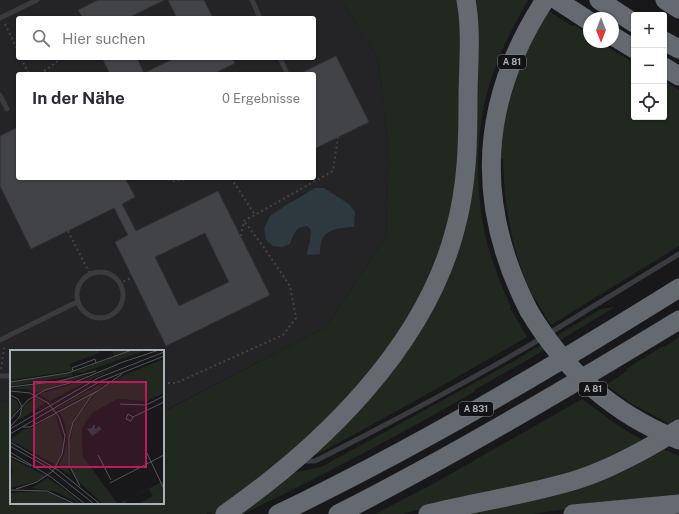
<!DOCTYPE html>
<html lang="de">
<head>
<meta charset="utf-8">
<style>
  :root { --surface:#fff; --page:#f2f2f3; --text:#2b2b33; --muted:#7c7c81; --line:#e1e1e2 }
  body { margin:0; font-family:"Public Sans",sans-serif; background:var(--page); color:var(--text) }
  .controls { position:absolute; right:12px; top:12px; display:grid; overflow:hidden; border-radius:4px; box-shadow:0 1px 3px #0004 }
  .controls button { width:36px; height:36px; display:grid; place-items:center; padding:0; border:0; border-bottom:1px solid var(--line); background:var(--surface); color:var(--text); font:20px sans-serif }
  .compass { position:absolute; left:583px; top:12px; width:36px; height:36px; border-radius:50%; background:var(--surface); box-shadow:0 1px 3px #0004; rotate:180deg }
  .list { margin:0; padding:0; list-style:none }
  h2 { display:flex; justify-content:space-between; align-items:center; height:52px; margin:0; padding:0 16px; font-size:17px }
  h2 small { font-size:13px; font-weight:400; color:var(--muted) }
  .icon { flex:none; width:22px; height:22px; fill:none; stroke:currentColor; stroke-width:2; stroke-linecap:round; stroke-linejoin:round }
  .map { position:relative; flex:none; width:679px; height:514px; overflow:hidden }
  .search { position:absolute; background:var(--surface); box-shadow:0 1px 3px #0004; left:16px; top:16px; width:300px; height:44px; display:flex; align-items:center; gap:10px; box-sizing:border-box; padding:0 14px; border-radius:4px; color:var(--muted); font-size:15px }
  .panel { position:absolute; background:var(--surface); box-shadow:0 1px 3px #0004; left:16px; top:72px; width:300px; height:108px; border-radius:4px }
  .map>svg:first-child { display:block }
  .built { fill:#242427; fill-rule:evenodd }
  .green { fill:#202820 }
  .water { fill:#2d393f }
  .building { fill:#424347; stroke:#323236; fill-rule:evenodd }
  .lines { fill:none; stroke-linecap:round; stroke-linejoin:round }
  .path { stroke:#3f4246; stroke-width:2; stroke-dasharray:2 3; stroke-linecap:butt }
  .service { stroke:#393b3f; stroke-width:5 }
  .motorway { stroke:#656970; stroke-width:19 }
  .motorway-bridge { stroke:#656970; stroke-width:19 }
  .labels { text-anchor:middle; stroke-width:3; stroke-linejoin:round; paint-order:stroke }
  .shield { fill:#131315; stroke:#7d8288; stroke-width:1 }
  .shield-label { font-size:9px; font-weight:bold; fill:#aab1ba }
  .inset-road { fill:none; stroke:#52555a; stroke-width:1 }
  .view { fill:#c2185b; fill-opacity:0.15; stroke:#c2185b; stroke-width:2 }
  .inset-edge { fill:none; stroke:#aab1ba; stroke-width:2 }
</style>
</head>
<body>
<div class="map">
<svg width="679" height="514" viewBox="0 0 679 514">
  <rect width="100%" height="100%" fill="#18181a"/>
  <path class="built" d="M0,0H341L378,58L389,150L386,237L326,327L166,410H163V351H11V402L0,401ZM18,18H314V58H18ZM18,74H314V178H18ZM324,188L349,204L354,227L333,229L326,233L320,244V254L308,242L311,237V229L307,226H300L295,231L264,228L270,216L286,205L302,195Z"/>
  <path class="green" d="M341,0H458L461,15L459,176L441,256L401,335L329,419L217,514H212L210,512L206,514H0V401L11,402V503H163V410H167L326,327L386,237L389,150L378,58Z
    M473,0H528C515,23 503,46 494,71C473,127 473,202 492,259C497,276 504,291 511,307L510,308L527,337C458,377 389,416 318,454L312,455L453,256Z
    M547,10L572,26L574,25L589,35V42H599L634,63V117H664V81L679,90V246L551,325L534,297H533C512,253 504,207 503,159H499L500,137L515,72Z
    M615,307L524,362L474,390V392C398,436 321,476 243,514H236L287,474L321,467L516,360L601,309Z
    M679,337V421L670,424L634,405L606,385L627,371L626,369L663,346L664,347Z
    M582,399L620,427L646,442L577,472L418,511L417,510L403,514H375L431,485Z
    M663,449L679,456V496L601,504L531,514H462Z"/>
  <path class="water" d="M315,188H324L349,204L355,212L354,227C333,229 320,229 320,254L307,255C308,246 311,238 311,230L307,226C295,227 294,234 290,244L282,247L273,246L266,240L264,228L270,216L286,205Z"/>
  <path class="building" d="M98,0H164L128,18H83L78,10Z
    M168,0H204L213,18H177Z
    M336,56L369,122L314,149V74H299Z
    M102,58H137L144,73L175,58H232L235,63L213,74H110Z
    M18,127V178H125L135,197L122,204L136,231L218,191L270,295L166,346L115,242L128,235L114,208L31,249L0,186V136ZM205,233L229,282L179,306L155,257Z"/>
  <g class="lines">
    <path class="path" d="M5,24L18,51
      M21,58L29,74
      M40,74L62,58
      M163,178L173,181L200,178
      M231,178L255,215
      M68,231L90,274
      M241,236L244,221L333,171L338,137
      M119,284L132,277
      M1,369L4,348
      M163,383H176L283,335L296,318L290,286L265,249L244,221"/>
    <path class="service" d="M252,0L260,18
      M0,18L37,0
      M280,58L286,71
      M0,95L7,109
      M77 295a23 23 0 1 1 46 0a23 23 0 1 1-46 0Z
      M548,334L679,254
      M0,340L77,302
      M0,376H11
      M301,461H315C392,422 467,382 542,338"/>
    <path class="motorway" d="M557,0L589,21
      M599,0L634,23
      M665,0L679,9
      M613,36L634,49
      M664,41L679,49
      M664,67L679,76
      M529,311C474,204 479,101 545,0
      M225,514C322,446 424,348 455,230C467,187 468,144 468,100C468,67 472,32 466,0
      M278,514C416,448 549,369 679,288
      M338,514C454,455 567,388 679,320
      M428,514C478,501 529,495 579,479C615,467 647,449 679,429
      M573,514L679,504"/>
    <path class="motorway-bridge" d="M529,311C564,370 615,415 679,440"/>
  </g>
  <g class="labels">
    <g class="shield">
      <rect x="498" y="55" width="28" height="14" rx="3"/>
      <rect x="579" y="382" width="28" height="14" rx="3"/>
      <rect x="459" y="402" width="34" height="14" rx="3"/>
    </g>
    <g class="shield-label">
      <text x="512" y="65">A 81</text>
      <text x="593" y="392">A 81</text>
      <text x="476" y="412">A 831</text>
    </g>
  </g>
  <g transform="translate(10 350)">
    <rect width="154" height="154" fill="#18181a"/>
    <path d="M0,0H88L89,3L60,14L62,23L104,7L102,0H137L74,22L62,23L63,26L0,36V32L61,23L60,21L0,30ZM154,9V43L137,51L108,49L82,63L72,78V92L73,107L108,154L154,131V154H128L143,146L139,138L115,150L117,154H93L67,130L60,119V92L64,71L87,42L112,26ZM113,13L40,51L29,44L72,31ZM79,25L26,43L17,39H0ZM97,31L88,39L34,66L66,47ZM84,42L64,68L57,93L58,116L61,126L48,117L54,105L57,90L55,74L49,61ZM0,47L7,51L10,57L0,69ZM25,47L36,53L9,70L14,56ZM45,63L53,90L52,101L46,115L0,90L13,80L22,78ZM0,108L30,123L35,126L28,131L0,138L3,119ZM38,128L59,143L71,154L44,141L22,138ZM29,141L41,143L62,154H0V143Z" fill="#202820"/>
    <path d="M83,75H85V79L89,76L92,79L82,86L77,79L82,78Z" fill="#2d393f"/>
    <path class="inset-road" d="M63,21L62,18L85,9L86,13M0,32L58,23L122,0M0,37L50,31L86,21M0,41L20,43L38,53L49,67L55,86L52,104L43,121L27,132L6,139M0,45L8,49L12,57L10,66L0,77M110,54L136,55L154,46M123,67L118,64L116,69L121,71L123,67L154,52M0,70L18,50L35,40L70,30L113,12L149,0M13,77H20L87,41M0,79L88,28L154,2M0,84L89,32L154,6M0,92L48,120L90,154M0,96L39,118L84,154M135,99L154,139M0,102L41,127L75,154M88,105L101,130M0,106L21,116M0,112V126M100,133L154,105M70,136L59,115V88L63,72L82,45L112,24M0,140L37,141L65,154"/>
    <path class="view" d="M24,32H136V117H24Z"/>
    <rect width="154" height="154" class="inset-edge"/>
  </g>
</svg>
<div class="controls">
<button>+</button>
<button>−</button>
<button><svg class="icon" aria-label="locate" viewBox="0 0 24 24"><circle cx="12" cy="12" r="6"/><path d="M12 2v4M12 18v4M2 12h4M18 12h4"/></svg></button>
</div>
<svg class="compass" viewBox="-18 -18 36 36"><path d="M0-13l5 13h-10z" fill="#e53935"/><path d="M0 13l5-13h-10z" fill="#7c7c81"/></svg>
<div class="search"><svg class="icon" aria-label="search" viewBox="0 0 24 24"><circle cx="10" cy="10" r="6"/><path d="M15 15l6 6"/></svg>Hier suchen</div>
<section class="panel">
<h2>In der Nähe<small>0 Ergebnisse</small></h2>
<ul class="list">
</ul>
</section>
</div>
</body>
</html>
